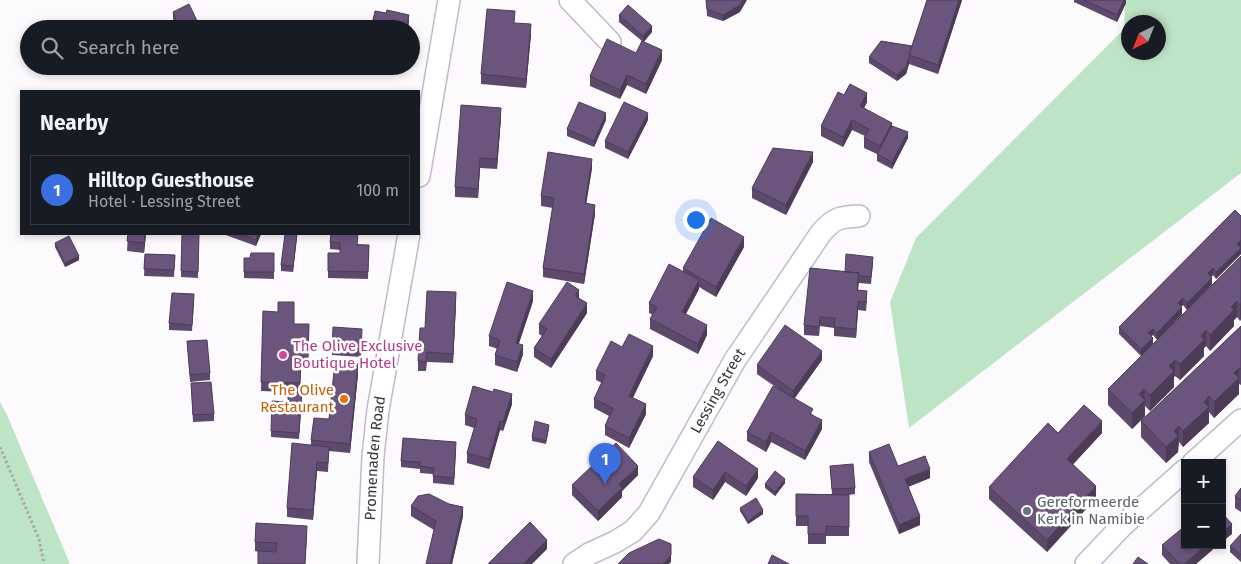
<!DOCTYPE html>
<html lang="en">
<head>
<meta charset="utf-8">
<style>
  :root { --surface:#171b24; --page:#242831; --text:#f1f3f6; --muted:#9ea1a6; --line:#363941; --accent:#3b6ede }
  body { margin:0; font-family:"Fira Sans",sans-serif; background:var(--page); color:var(--text) }
  .controls { position:absolute; right:15px; bottom:15px; display:grid; overflow:hidden; border-radius:0px; box-shadow:0 2px 8px #0003 }
  .controls button { width:45px; height:45px; display:grid; place-items:center; padding:0; border:0; border-bottom:1px solid var(--line); background:var(--surface); color:var(--text); font:25px sans-serif }
  .compass { position:absolute; left:1121px; top:15px; width:45px; height:45px; border-radius:50%; background:var(--surface); box-shadow:0 2px 8px #0003; rotate:223deg }
  .you { position:absolute; left:695px; top:219px; width:18px; height:18px; margin:-12px; border:4px solid #fff; border-radius:50%; background:#1a73e8; box-shadow:0 0 0 8px #1a73e833 }
  .badge { display:grid; place-items:center; width:32px; height:32px; border-radius:50%; background:var(--accent); color:#fff; font-size:16px; font-weight:700 }
  .pin { position:absolute; translate:-50% -41px; filter:drop-shadow(0 1px 2px #0008) }
  .pin::after { content:''; position:absolute; top:26px; width:18px; height:15px; background:inherit; clip-path:polygon(0 0,100% 0,50% 100%) }
  .list { margin:0; padding:0; list-style:none }
  h2 { display:flex; justify-content:space-between; align-items:center; height:65px; margin:0; padding:0 20px; font-size:21px }
  h2 small { font-size:16px; font-weight:400; color:var(--muted) }
  .list li { display:grid; grid-template-columns:32px 1fr auto; gap:15px; align-items:center; box-sizing:border-box; height:70px; margin:0 10px 10px; padding:0 10px; border:1px solid var(--line); border-radius:0px }
  .list b { display:block; font-size:19px; white-space:nowrap }
  .list p { margin:0; font-size:16px; white-space:nowrap; color:var(--muted) }
  .list em { font-size:16px; font-style:normal; color:var(--muted) }
  .icon { flex:none; width:28px; height:28px; fill:none; stroke:currentColor; stroke-width:2; stroke-linecap:round; stroke-linejoin:round }
  .map { position:relative; flex:none; width:1241px; height:564px; overflow:hidden }
  .search { position:absolute; background:var(--surface); box-shadow:0 2px 8px #0003; left:20px; top:20px; width:400px; height:55px; display:flex; align-items:center; gap:12px; box-sizing:border-box; padding:0 18px; border-radius:28px; color:var(--muted); font-size:19px }
  .panel { position:absolute; background:var(--surface); box-shadow:0 2px 8px #0003; left:20px; top:90px; width:400px; height:145px; border-radius:0px }
  .map>svg:first-child { display:block }
  .green { fill:#bee4c6; fill-rule:evenodd }
  .lines { fill:none; stroke-linecap:round; stroke-linejoin:round }
  .street-casing { stroke:#c3b9cc; stroke-width:24 }
  .path { stroke:#a9a6ac; stroke-width:3; stroke-dasharray:2.5 2.5; stroke-linecap:butt }
  .street { stroke:#fff; stroke-width:21 }
  .wall { fill:#5d496b }
  .shaded-wall { fill:#4c3c57 }
  .building { fill:#6c557c; stroke:#4c3c57 }
  .hotel-dot { fill:#d1479c; stroke:#fff; stroke-width:2 }
  .food-dot { fill:#e8710a; stroke:#fff; stroke-width:2 }
  .worship-dot { fill:#6b7280; stroke:#fff; stroke-width:2 }
  .labels { text-anchor:middle; stroke-width:5; stroke-linejoin:round; paint-order:stroke }
  .hotel-label { font-size:15px; fill:#b23c85; stroke:#fff; text-anchor:start }
  .food-label { font-size:15px; fill:#c56008; stroke:#fff; text-anchor:end }
  .street-label { font-size:15px; fill:#3a363e; stroke:#fff }
  .worship-label { font-size:15px; fill:#5b616d; stroke:#fff; text-anchor:start }
</style>
</head>
<body>
<div class="map">
<svg width="1241" height="564" viewBox="0 0 1241 564">
  <rect width="100%" height="100%" fill="#fcfafd"/>
  <path class="green" d="M1125,0H1241V173L909,428L890,302L916,238L1124,29ZM1128,22H1158V52H1128Z
    M0,402L7,415L70,564H0Z"/>
  <g class="lines">
    <g class="street-casing">
      <g id="street">
        <path d="M570,0L610,42"/>
        <path d="M419,176L449,0"/>
        <path d="M1193,463L1241,420"/>
        <path id="s1" d="M368,564L373,456L378,410L409,234"/>
        <path id="s2" d="M574,564L589,554L615,542L633,531L649,513L735,360L821,233C834,218 839,217 859,216"/>
        <path d="M1086,564L1122,526L1185,470"/>
      </g>
    </g>
    <path class="path" d="M0,447L39,539L44,564"/>
    <use href="#street" class="street"/>
  </g>
  <path class="wall" d="M706,0L740,12L723,21L707,16Z
    M927,0H962L938,74L909,64L906,74L897,81L869,63V57L912,46Z
    M1074,0H1126V3L1117,22L1074,2Z
    M173,12L199,29L174,21L173,19Z
    M619,15L652,32L643,42L662,60L646,94L627,85L620,99L590,86V76L636,53L642,41L619,22Z
    M515,23L531,34L526,88L481,84V74Z
    M844,95L867,102L864,108L892,126L908,138L892,169L877,161V154L864,148V138L865,136L852,130L843,147L821,136V126Z
    M501,117L497,169L480,168L478,198L455,197V187Z
    M606,120L594,147L567,136V129Z
    M648,120L628,159L605,148V141Z
    M813,162L786,215L752,198V188Z
    M592,168L586,203L595,214L584,284L543,277V268L553,208L541,206V196Z
    M1235,210L1241,216V254L1216,279L1213,275L1211,277L1212,278V284L1187,310L1183,305L1182,306V314L1157,340L1153,335L1151,336L1153,338V344L1147,350L1241,256V319L1240,321L1237,317L1234,320V326L1210,351L1206,346L1204,348V356L1180,380L1175,376L1174,377V387L1150,411L1145,406V416L1132,429L1108,405V389L1141,356L1119,334V327Z
    M128,234H146L144,253L127,251Z
    M182,234H199L198,278L181,277Z
    M223,234H261L256,246Z
    M297,234L293,272L281,271V265Z
    M330,242L369,245L368,279L328,278V253H340V250L330,249Z
    M55,243L79,260L65,267L55,247Z
    M744,247L716,297L699,287V289L686,314L707,335L698,354L650,329V319L653,315L649,313V303L683,271V268Z
    M274,253V279L244,278V258H250Z
    M145,254L175,255L174,277L144,276Z
    M873,263L871,284L859,283L858,290L867,301L866,311L858,310L856,338L834,336V328L820,326L819,336L804,335V325L845,272Z
    M579,298L587,313L551,368L534,357V348L542,336L539,334V324Z
    M194,301L192,331L169,330V323Z
    M533,301L519,343L523,354L517,372L495,365V355L498,349L489,346V336Z
    M456,302L453,363L427,362L426,371H418V361L425,328Z
    M263,311L294,324H309L308,366H301L300,389L302,396L299,439L271,437V431L288,402V392L261,391Z
    M1241,326V385L1239,384V394L1214,418L1209,412V423L1183,447L1179,442L1178,452L1166,463L1141,437V421Z
    M362,336L361,357L332,355V348Z
    M187,341L210,373V380L190,382Z
    M622,347L653,356L633,398L646,414L629,448L605,435V426L609,416L594,408V399L602,383L596,380V371Z
    M822,360L795,398L813,415L822,429L805,460L771,442L766,452L747,441V432L777,388L757,374V365Z
    M358,374L350,453L329,451L328,472L317,471L313,520L287,517V508L311,445V440L329,419Z
    M191,383L214,414V421L193,422Z
    M493,392L512,404L503,431L500,430L489,469L467,463V453L474,428L465,425V415Z
    M549,428L546,444L532,441V437Z
    M1058,433H1102L1073,464L1096,498L1047,552L989,499V487Z
    M718,441L758,478L746,496L725,482L713,500L693,487V477Z
    M456,449L454,485L433,483V474L420,473V469L401,467V461Z
    M869,452L898,466L930,478L908,487L920,525L899,534L869,462Z
    M830,466L855,488V494L849,495V536H826V544H808V526H796V494H832Z
    M638,475L622,491V497L598,521L572,495V485Z
    M785,483L775,496L765,488V484Z
    M1241,488V512L1235,508V496Z
    M449,504L463,516L452,564H426L434,530L411,516V506Z
    M740,508L763,514L748,524L740,511Z
    M1241,534V562L1230,552V546Z
    M307,536L305,564L255,551V542Z
    M1162,545H1218L1196,564H1170L1162,555Z"/>
  <path class="shaded-wall" d="M743,0H747L740,12L723,21V15Z
    M959,0H962L938,74V65Z
    M1124,0H1126V3L1117,22V15Z
    M409,15V22L408,29H406Z
    M531,24V34L526,88V79Z
    M199,25V29H191Z
    M652,26V32L643,43V36Z
    M662,50V60L646,94V84Z
    M909,58V64L906,74L897,81V75Z
    M627,75V85L620,99V90Z
    M867,93V102L860,116V106Z
    M501,108V117L497,169V159Z
    M606,113V120L594,147V141Z
    M648,113V120L628,159V152Z
    M852,120V130L843,147V137Z
    M892,123V132L880,156V146Z
    M908,132V138L892,169V162Z
    M813,152V162L786,215V205Z
    M480,158V168L478,198V189Z
    M592,159V168L585,212V203Z
    M595,205V214L584,284V274Z
    M145,234H146L144,253V243Z
    M258,234H261L256,246V240Z
    M297,234V237L293,272V266Z
    M744,237V247L716,297V287Z
    M1241,240V247L1237,250V244Z
    M1241,248V254L1216,279V272Z
    M79,256V260L65,267V263Z
    M1213,268V275L1208,280V273Z
    M1212,278V284L1187,310V303Z
    M699,280V289L682,321V312Z
    M579,290V299L575,296Z
    M533,291V301L516,352V343Z
    M456,292V302L453,363V354Z
    M1183,298V305L1178,310V303Z
    M858,301V310L856,338V329Z
    M1237,301V317L1234,320V326L1210,351V335L1231,307Z
    M587,303V313L551,368V359Z
    M1241,303V319L1240,321V305Z
    M1182,307V314L1157,340V333Z
    M707,325V335L698,354V344Z
    M1153,329V335L1148,340V333Z
    M1206,330V346L1204,348V356L1180,380V364L1201,336Z
    M1153,338V344L1141,356V349Z
    M523,345V354L517,372V362Z
    M653,346V356L629,405V396Z
    M822,351V360L793,400V391Z
    M1175,360V376L1174,377V387L1150,411V395L1169,366Z
    M358,364V374L350,453V444Z
    M1239,368V394L1214,418V402L1234,373Z
    M1144,389L1145,416L1132,429V413L1139,394Z
    M512,394V404L503,431V422Z
    M1209,396V423L1183,447V431L1204,402Z
    M646,404V414L629,448V438Z
    M822,420V429L805,460V451Z
    M500,421V430L489,469V459Z
    M1102,421V433L1067,471V459Z
    M1179,426L1178,452L1166,463V447L1174,431Z
    M771,432V442L766,452V442Z
    M317,462V471L313,520V510Z
    M638,466V475L622,491V497L598,521V511L619,484Z
    M758,469V478L746,496V486Z
    M930,469V478L905,488V479Z
    M725,472V482L713,500V490Z
    M785,479V483L775,496V492Z
    M1096,486V498L1047,552V540Z
    M463,507V516L452,564H450Z
    M763,510V514L748,524V521Z
    M920,516V525L899,534V525Z
    M1232,524V534L1222,542V532Z
    M547,540V549L532,564H523Z
    M1207,545H1218L1196,564H1184Z
    M671,555V562L669,564H663Z"/>
  <path class="building" d="M706,0H743L740,5L723,15L707,9Z
    M927,0H959L938,65L909,55Z
    M1084,0H1124L1117,15Z
    M189,4L199,25L191,29H159L158,28L176,20L173,12Z
    M628,5L652,26L643,36L619,15Z
    M487,9L515,11L514,23L531,24L526,79L481,74Z
    M387,10L409,15L406,29H371L375,11L386,13Z
    M607,39L636,53L642,41L662,50L646,84L627,75L620,90L590,76Z
    M881,41L912,46L906,67L897,75L869,57Z
    M850,84L867,93L860,106L892,123L880,146L864,138L869,129L852,120L843,137L821,126L838,92L844,95Z
    M579,102L606,113L594,141L567,129Z
    M624,102L648,113L628,152L605,141Z
    M461,105L501,108L497,159L480,158L478,189L455,187Z
    M892,126L908,132L892,162L877,154Z
    M773,148L813,152L786,205L752,188Z
    M548,152L592,159L585,203L595,205L584,274L543,268L554,198L541,196Z
    M1235,210L1241,216V240L1237,244L1241,248L1216,272L1213,268L1208,273L1212,278L1187,303L1183,298L1178,303L1182,307L1157,333L1153,329L1148,333L1153,338L1141,349L1119,327Z
    M711,218L744,237L716,287L683,268Z
    M128,234H145L144,243L127,241Z
    M182,234H199L198,272L181,271Z
    M241,234H258L256,240Z
    M285,234H297L293,266L281,265Z
    M331,234H358L357,245H369L368,272L328,271V253H340V243L330,242Z
    M69,236L79,256L65,263L55,243Z
    M251,253H274V272H244V258H250Z
    M145,254L175,255L174,270L144,269Z
    M846,254L873,257L871,277L859,276V273L845,272Z
    M1241,256V303L1240,305L1237,301L1231,307L1234,310L1210,335L1206,330L1201,336L1204,340L1180,364L1175,360L1169,366L1174,371L1150,395L1144,389L1139,394L1145,400L1132,413L1108,389Z
    M669,264L699,280L682,312L707,325L698,344L650,319L657,307L649,303Z
    M810,268L859,273L857,290L867,291L866,302L858,301L856,329L834,327L835,318L820,317L819,327L804,325Z
    M507,282L533,291L516,343L523,345L517,362L495,355L500,340L489,336Z
    M567,282L579,290L575,296L587,303L551,359L534,348L547,329L539,324Z
    M427,291L456,292L453,354L427,352L426,362L418,361L420,328H425Z
    M172,293L194,294L192,325L169,323Z
    M278,302H294V324H309L308,357H301L300,383L261,382L263,311L278,312Z
    M785,325L822,351L793,391L757,365Z
    M1241,326V369L1239,368L1234,373L1239,378L1214,402L1209,396L1204,402L1209,407L1183,431L1179,426L1174,431L1178,436L1166,447L1141,421Z
    M333,327L362,329L361,350L332,348Z
    M629,334L653,346L629,396L646,404L629,438L605,426L613,408L594,399L605,375L596,371L611,341L622,347Z
    M207,340L210,373L190,375L187,341Z
    M335,362L358,364L350,444L311,440L314,418L329,419Z
    M211,382L214,414L193,415L191,383Z
    M473,386L493,392L494,389L512,394L503,422L500,421L489,459L467,453L477,419L465,415Z
    M773,386L813,409L810,414L822,420L805,451L771,432L766,442L747,432Z
    M288,388L302,389L299,433L271,431L272,401L288,402Z
    M1084,405L1102,421L1067,459L1096,486L1047,540L989,487L1048,423L1058,433Z
    M535,421L549,425L546,441L532,437Z
    M403,438L456,442L454,478L433,476L434,468L420,466V462L401,461Z
    M718,441L758,469L746,486L725,472L713,490L693,477Z
    M292,443L329,447L328,463L317,462L313,510L287,508Z
    M616,443L638,466L619,484L622,488L598,511L572,485Z
    M889,444L898,466L925,456L930,469L905,479L920,516L899,525L869,452Z
    M853,464L855,488L832,489L830,466Z
    M775,471L785,479L775,492L765,484Z
    M1241,488V500L1235,496Z
    M429,494L449,504L463,507L450,564H426L436,521L411,506L418,496Z
    M796,494L849,495V527L826,526V534H808V516H796Z
    M756,498L763,510L748,521L740,508Z
    M1222,513L1232,524L1222,532Z
    M530,522L547,540L523,564H488Z
    M256,523L307,526L305,564H258V551L276,552L277,543L255,542Z
    M1185,526V545H1207L1184,564H1179L1162,545Z
    M1241,534V555L1230,546Z
    M659,539L671,544V555L663,564H618L629,553Z
    M772,555L789,564H768Z
    M1138,557L1148,564H1133Z"/>
  <circle class="hotel-dot" cx="283" cy="355" r="5"/>
  <circle class="food-dot" cx="344" cy="399" r="5"/>
  <circle class="worship-dot" cx="1027" cy="511" r="5"/>
  <g class="labels">
    <g class="hotel-label">
      <text x="293" y="351">The Olive Exclusive<tspan x="293" dy="17">Boutique Hotel</tspan></text>
    </g>
    <g class="food-label">
      <text x="334" y="395">The Olive<tspan x="334" dy="17">Restaurant</tspan></text>
    </g>
    <g class="street-label">
      <text dy="5" stroke="none"><textPath href="#s2" startOffset="232">Lessing Street</textPath></text>
      <text dy="5" stroke="none"><textPath href="#s1" startOffset="106">Promenaden Road</textPath></text>
    </g>
    <g class="worship-label">
      <text x="1037" y="507">Gereformeerde<tspan x="1037" dy="17">Kerk in Namibie</tspan></text>
    </g>
  </g>
</svg>
<div class="controls">
<button>+</button>
<button>−</button>
</div>
<svg class="compass" viewBox="-18 -18 36 36"><path d="M0-13l5 13h-10z" fill="#e53935"/><path d="M0 13l5-13h-10z" fill="#9ea1a6"/></svg>
<div class="you"></div>
<div class="pin badge" style="left:605px;top:484px">1</div>
<div class="search"><svg class="icon" aria-label="search" viewBox="0 0 24 24"><circle cx="10" cy="10" r="6"/><path d="M15 15l6 6"/></svg>Search here</div>
<section class="panel">
<h2>Nearby<small></small></h2>
<ul class="list">
<li><span class="badge">1</span><div><b>Hilltop Guesthouse</b><p>Hotel · Lessing Street</p></div><em>100 m</em></li>
</ul>
</section>
</div>
</body>
</html>
